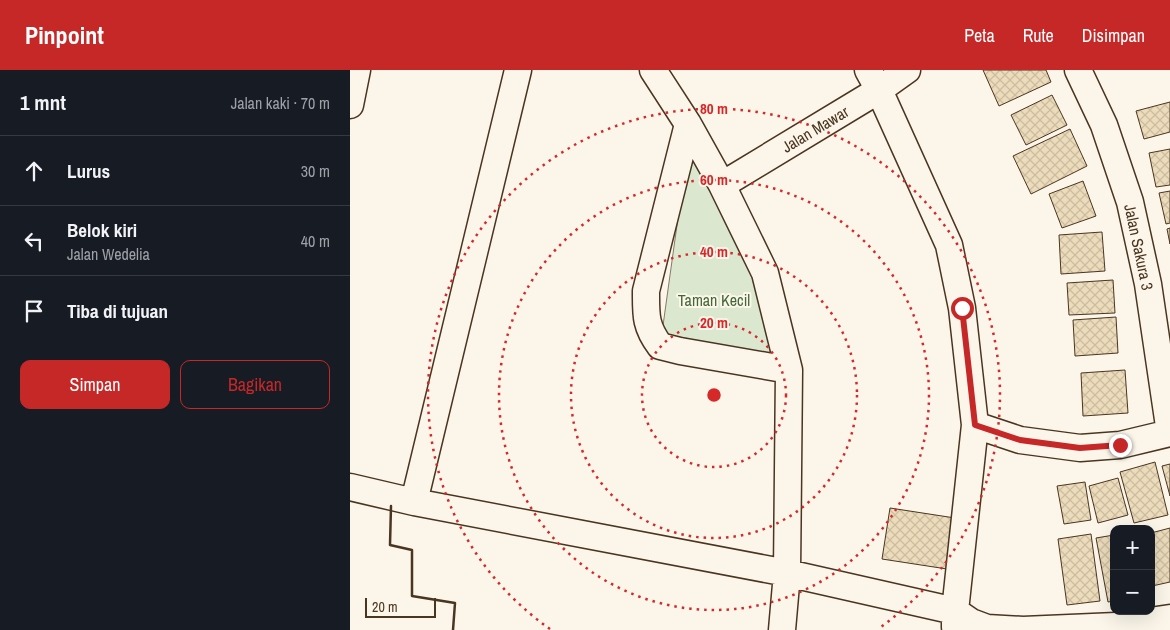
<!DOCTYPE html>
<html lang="id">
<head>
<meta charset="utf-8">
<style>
  :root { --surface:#171b24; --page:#20242c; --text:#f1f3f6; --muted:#9ea1a6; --line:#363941; --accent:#c62828 }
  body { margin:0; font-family:"Archivo Narrow",sans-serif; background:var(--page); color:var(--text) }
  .controls { position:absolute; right:15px; bottom:15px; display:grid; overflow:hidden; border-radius:10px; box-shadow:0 5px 20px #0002 }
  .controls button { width:45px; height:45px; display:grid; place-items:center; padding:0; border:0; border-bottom:1px solid var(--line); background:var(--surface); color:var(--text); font:25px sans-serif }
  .scale { position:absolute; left:15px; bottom:12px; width:71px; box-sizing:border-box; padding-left:5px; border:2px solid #4a3520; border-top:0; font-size:14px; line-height:18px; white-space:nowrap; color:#4a3520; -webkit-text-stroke:4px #fbf6e9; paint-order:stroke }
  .stop { position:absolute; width:15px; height:15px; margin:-11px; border:4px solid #c62828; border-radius:50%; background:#fff }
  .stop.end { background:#c62828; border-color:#fff; box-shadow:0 1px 5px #0008 }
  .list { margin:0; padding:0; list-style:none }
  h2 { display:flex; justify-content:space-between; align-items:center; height:65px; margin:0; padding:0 20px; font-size:21px }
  h2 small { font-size:16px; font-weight:400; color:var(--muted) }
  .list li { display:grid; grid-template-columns:32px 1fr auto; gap:15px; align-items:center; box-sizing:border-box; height:70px; padding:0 20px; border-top:1px solid var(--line) }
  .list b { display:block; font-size:19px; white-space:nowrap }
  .list p { margin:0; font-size:16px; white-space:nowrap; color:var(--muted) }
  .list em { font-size:16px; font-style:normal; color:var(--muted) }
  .actions { display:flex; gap:10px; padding:15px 20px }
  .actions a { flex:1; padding:11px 0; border:1px solid var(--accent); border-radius:10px; text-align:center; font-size:18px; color:var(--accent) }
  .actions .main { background:var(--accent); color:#fff }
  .icon { flex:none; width:28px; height:28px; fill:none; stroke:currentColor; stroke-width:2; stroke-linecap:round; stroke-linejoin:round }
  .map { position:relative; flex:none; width:820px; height:560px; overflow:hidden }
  header { display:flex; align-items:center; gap:30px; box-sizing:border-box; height:70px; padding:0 25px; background:var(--accent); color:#fff }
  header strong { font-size:24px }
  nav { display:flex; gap:28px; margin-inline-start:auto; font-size:18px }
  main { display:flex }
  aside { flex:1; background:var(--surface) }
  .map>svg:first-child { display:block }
  .park { fill:#dce7d0; stroke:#887966 }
  .building { fill:url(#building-cross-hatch); stroke:#4a3520 }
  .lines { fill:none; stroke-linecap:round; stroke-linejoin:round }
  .minor-casing { stroke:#4a3520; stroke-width:29 }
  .minor { stroke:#fbf6e9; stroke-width:26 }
  .wall { stroke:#4a3520; stroke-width:2.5 }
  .route { stroke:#c62828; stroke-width:6 }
  .ring { fill:none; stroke:#d62828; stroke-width:2.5; stroke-dasharray:2.5 5 }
  .labels { text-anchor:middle; stroke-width:4; stroke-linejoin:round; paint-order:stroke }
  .street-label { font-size:16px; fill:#4a3520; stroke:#fbf6e9 }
  .park-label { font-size:16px; fill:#436837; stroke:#fbf6e9 }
  .centre { fill:#d62828; stroke:#fbf6e9; stroke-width:2.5 }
  .ring-label { font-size:15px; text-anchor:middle; font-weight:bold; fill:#d62828; stroke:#fbf6e9; stroke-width:4; stroke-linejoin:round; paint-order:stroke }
</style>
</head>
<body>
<header>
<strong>Pinpoint</strong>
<nav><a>Peta</a><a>Rute</a><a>Disimpan</a></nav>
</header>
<main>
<aside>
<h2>1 mnt<small>Jalan kaki · 70 m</small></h2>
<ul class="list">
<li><svg class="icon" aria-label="ahead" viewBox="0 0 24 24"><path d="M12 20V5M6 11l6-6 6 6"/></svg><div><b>Lurus</b></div><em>30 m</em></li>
<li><svg class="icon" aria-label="left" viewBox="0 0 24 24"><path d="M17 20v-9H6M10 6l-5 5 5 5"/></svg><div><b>Belok kiri</b><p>Jalan Wedelia</p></div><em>40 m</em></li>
<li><svg class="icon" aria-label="arrive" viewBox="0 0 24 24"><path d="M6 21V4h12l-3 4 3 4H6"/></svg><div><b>Tiba di tujuan</b></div></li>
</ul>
<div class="actions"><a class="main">Simpan</a><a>Bagikan</a></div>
</aside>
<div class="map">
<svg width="820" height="560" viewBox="0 0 820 560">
  <defs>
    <pattern id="building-cross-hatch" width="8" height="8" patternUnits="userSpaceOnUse" patternTransform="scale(1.25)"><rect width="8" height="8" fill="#ecdcbc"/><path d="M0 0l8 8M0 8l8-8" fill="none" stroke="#ccbda1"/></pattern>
  </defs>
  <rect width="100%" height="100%" fill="#fbf6e9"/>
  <path class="park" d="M338,76L409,216L426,289L311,270Z"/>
  <path class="building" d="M633,0H696L701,12L649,36Z
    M702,25L717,55L676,75L661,45Z
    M820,32V62L794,69L786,41Z
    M720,59L737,96L681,124L663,86Z
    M820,79V115L806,117L799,83Z
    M733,111L746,146L712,158L699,124Z
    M820,121V153L816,154L809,123Z
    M820,158V174L817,159Z
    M752,162L755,201L711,204L709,165Z
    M763,210L765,243L719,245L717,213Z
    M766,247L768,283L725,286L723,250Z
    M775,300L778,343L733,346L731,303Z
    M805,392L818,445L784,453L770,402Z
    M820,394V426L812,396Z
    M768,408L778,445L748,453L739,416Z
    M735,412L741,450L714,454L707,416Z
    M540,438L605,448L597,499L532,489Z
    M820,458V512L802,516L801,513V463Z
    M741,464L750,531L717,535L708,469Z
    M764,465V531L758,532L746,468Z"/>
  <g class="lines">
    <g class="minor-casing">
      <path id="minor" d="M303,0L338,54L372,115L415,203L439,300L437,503L432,560
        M518,0L529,20L599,175L612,238L625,355L605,541V557
        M728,0L754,55L780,132L798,214L820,363
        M0,35L7,0
        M338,54L296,221C296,245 295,256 310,276L330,281L439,300
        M372,115L529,20L557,0
        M625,355L670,370L730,378L770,375L820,363
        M0,417L64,432L437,503L605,541L621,552L637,558L673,560L766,556L820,548
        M64,432L168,0"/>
    </g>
    <use href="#minor" class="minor"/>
    <path class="wall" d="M41,436L40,475L62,480V526L105,533L103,560"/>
  </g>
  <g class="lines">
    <path class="route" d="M612,238L625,355L670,370L730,378L770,375"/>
  </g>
  <g class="ring">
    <circle cx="364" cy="325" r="72"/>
    <circle cx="364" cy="325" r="143"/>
    <circle cx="364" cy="325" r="215"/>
    <path d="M200 559A286 286 0 1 1 528 559"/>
  </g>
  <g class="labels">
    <g class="street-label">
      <text transform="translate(465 59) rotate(-31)" y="6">Jalan Mawar</text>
      <text transform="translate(789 177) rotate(78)" y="6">Jalan Sakura 3</text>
    </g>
    <g class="park-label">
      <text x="364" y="236">Taman Kecil</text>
    </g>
  </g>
  <circle cx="364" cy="325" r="8" class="centre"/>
  <g class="ring-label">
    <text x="364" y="44">80 m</text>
    <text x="364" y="115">60 m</text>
    <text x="364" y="187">40 m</text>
    <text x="364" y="258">20 m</text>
  </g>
</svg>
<div class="controls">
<button>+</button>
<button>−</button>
</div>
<div class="scale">20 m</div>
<div class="stop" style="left:612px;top:238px"></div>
<div class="stop end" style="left:770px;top:375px"></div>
</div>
</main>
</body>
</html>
